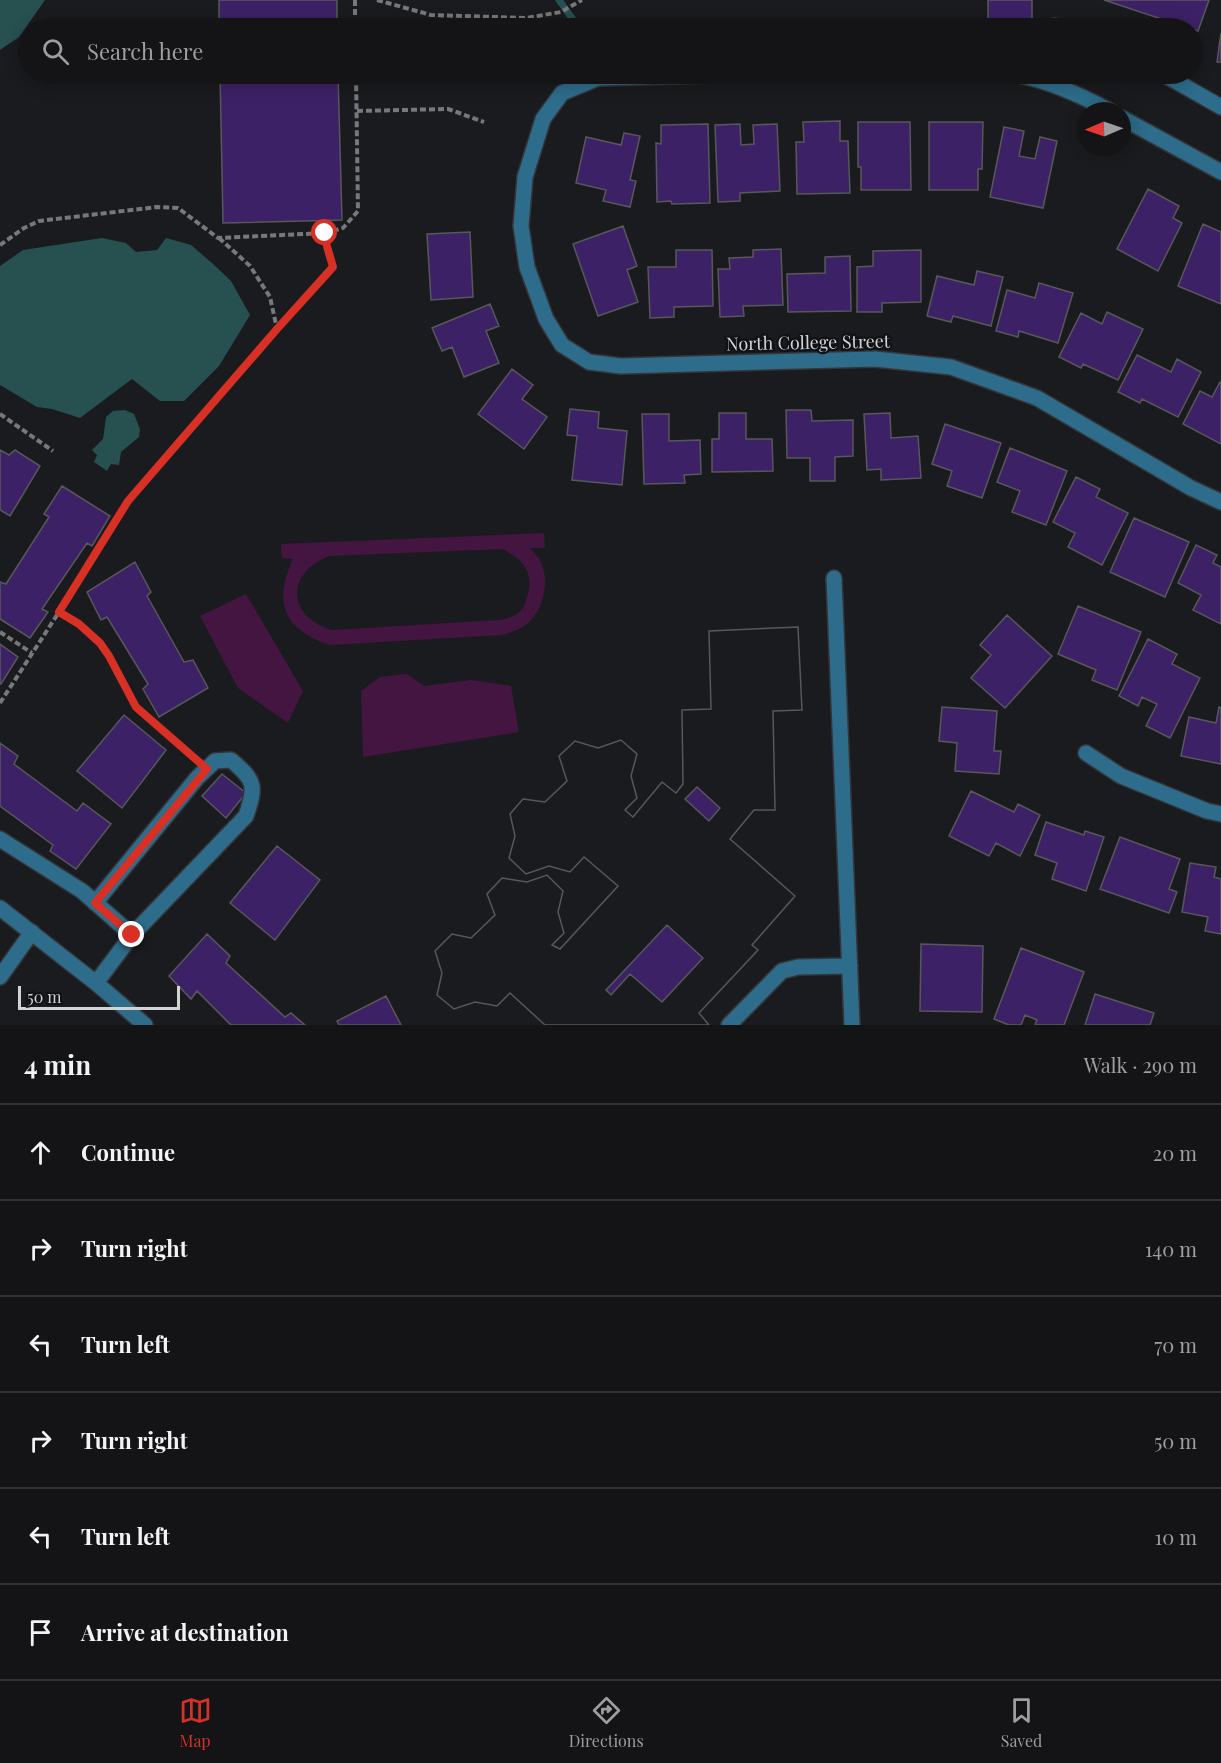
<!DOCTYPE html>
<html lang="en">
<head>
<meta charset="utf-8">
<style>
  :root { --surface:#141416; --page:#1d1d1f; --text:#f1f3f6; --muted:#9d9ea1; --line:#333335; --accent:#d93025 }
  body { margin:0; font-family:"Playfair Display",serif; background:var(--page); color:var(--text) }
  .compass { position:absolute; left:1077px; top:102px; width:54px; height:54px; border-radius:50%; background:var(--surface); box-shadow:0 3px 15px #0003; rotate:268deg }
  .scale { position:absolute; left:18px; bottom:15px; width:162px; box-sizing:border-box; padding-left:6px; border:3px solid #d2d3d5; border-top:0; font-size:16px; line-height:21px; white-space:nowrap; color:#d2d3d5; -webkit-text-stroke:4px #111215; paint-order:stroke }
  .stop { position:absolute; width:18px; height:18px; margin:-14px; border:4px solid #d93025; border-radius:50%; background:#fff }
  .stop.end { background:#d93025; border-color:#fff; box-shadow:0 2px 6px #0008 }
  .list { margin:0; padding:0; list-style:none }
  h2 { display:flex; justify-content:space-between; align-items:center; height:78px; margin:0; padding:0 24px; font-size:26px }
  h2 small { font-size:20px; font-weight:400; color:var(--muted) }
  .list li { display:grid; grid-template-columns:39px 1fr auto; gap:18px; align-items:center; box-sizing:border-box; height:96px; padding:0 24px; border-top:2px solid var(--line) }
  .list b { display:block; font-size:22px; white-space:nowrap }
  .list em { font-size:20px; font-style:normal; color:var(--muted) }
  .icon { flex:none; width:33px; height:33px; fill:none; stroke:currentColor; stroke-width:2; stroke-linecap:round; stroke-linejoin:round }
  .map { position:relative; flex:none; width:1221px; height:1025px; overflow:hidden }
  .search { position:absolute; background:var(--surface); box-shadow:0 3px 15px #0003; left:18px; right:18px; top:18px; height:66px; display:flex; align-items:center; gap:15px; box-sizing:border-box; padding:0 21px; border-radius:33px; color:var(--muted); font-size:22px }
  .sheet { height:654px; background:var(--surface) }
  nav { display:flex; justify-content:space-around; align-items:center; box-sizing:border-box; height:84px; border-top:2px solid var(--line); background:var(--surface); font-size:16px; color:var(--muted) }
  nav a { display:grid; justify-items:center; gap:3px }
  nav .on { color:var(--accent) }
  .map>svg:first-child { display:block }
  .green { fill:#441540; fill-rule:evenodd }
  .water { fill:#275051 }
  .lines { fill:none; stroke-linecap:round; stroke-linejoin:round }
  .stream { stroke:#275051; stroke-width:7 }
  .building { fill:#3d2167; stroke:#58575a; stroke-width:1.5; fill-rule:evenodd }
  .minor-casing { stroke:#343538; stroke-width:18 }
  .path { stroke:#77787a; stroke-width:4; stroke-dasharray:6 3; stroke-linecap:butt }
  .minor { stroke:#2d6c8a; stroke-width:15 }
  .route { stroke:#d93025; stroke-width:8 }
  .labels { text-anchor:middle; stroke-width:4.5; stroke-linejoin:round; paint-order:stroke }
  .street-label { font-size:18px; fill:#d2d3d5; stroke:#111215 }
</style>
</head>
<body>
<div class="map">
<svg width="1221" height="1025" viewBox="0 0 1221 1025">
  <rect width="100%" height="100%" fill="#1a1b1e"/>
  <path class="green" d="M544,533L545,548H530C533,552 537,555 539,559C551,578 544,610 527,624C520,630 510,633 501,635L330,645C283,630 273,602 293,559L282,558L281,544ZM502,549C521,558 534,571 528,593C526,601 524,609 517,614C512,617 505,619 499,620L332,630C286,616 286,573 329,556Z
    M246,594L303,691L288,723L238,688L200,616Z
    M407,674L424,686L471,680L511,686L519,732L363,757L361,691L380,677Z"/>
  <path class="water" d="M0,0H45L19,37L0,50Z
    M102,238L126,243L136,252L157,250L166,238L191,245L212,263L231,281L250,315L219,366L184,401H160L132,379L80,418L52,409L37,407L0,385V266L23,250Z
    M125,410L134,414L140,429L139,437L121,452L119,465L111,464L107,471L94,462L97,455L92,450L103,439L106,417L113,411Z"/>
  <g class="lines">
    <path class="stream" d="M559,0L579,28"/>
  </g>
  <path class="building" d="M219,0H337V28H219Z
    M988,0H1032V28H988Z
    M1104,0H1209L1198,31Z
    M1221,33V62H1217Z
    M220,74H338L342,220L223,223Z
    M840,121V141H848L850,193L797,194L796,142H804L803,122Z
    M858,122H910L911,190H861V167H858Z
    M929,122H983L982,169H978V190H929Z
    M708,124L710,203L672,204L671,201L657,202L656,143L661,144V125Z
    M740,124L741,145L754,144L753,125L777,124L780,191L740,193V201L718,202L715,125Z
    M1004,127L1024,131L1019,156L1035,159L1040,137L1057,141L1043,208L990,197Z
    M624,133L640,136L630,180L636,181L630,207L603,201L606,190L576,183L586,137L621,145Z
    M1148,189L1179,206L1173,218L1182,223L1158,271L1117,249Z
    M1203,224L1221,232V304L1178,286Z
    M623,226L637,266L627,270L638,302L598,316L573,244Z
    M470,232L473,297L431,300L427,234Z
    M781,249L783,305L743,306L744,316L720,317L718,269H730L729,258L753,257V250Z
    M676,250H712L713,306L674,307V317L650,318L648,267H676Z
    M921,250V302L882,303V312H857V267L873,266V251Z
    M850,256L851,311L788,312L787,274L825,273V257Z
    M977,271L1003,277L991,326L953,316L951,322L927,316L937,276L974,285Z
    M1039,283L1073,293L1058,343L1019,331L1018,337L996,331L1007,290L1035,298Z
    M490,304L499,326L486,331L499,363L464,377L452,347L442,351L432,328Z
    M1107,312L1143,329L1118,380L1083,364L1081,368L1059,357L1081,313L1102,324Z
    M1137,355L1171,372L1177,359L1201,372L1178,417L1142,399L1140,403L1118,392Z
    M512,369L533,385L522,399L547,417L524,449L478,414Z
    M1220,382L1221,383V444L1183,424L1200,391L1212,397Z
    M570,409L599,412L598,428L627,431L622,485L572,480L577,436L567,435Z
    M786,410H811L812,421L853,420V456L835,457V481H810V458H787Z
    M719,413H746V439H772L773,471L712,472V439H719Z
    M890,413L891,438L918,436L921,478L881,480V469L867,470L864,414Z
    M642,414H669V441L700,440L701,474L684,475L685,483L644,484Z
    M945,424L1001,443L982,498L947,486L952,471L932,464Z
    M1010,448L1067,471L1046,525L1012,512L1020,491L997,482Z
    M0,450L9,455L15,450L40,466L10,516L0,510Z
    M1076,477L1100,489L1096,497L1128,513L1102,565L1068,547L1075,533L1053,522Z
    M62,486L110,516L92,546L87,543L42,609L48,612L30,638L0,619V582L6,584L49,517L44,514Z
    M1134,518L1189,542L1165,597L1110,572Z
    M1196,545L1217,555L1213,563L1221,567V624L1193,610L1201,595L1178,583Z
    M135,562L151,592L147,596L184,662L193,660L208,688L159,717L143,689L148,684L107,617L101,620L87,592Z
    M1078,606L1141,632L1117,690L1092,680L1096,670L1058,654Z
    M1007,615L1052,656L1005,708L971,678L991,655L980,645Z
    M798,627L802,710L773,711L775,810H754L730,839L795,896L752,945L758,950L699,1013L709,1025H545L510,993L497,1006L475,1002L454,1009L437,995L442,973L435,951L452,934L471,938L495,915L487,894L502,878L527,882L547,875L563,891L558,912L564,933L552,945L560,949L618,886L584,857L570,872L549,866L526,874L509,858L515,836L510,814L523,799L545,802L567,781L559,756L575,741L598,748L621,740L637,754L631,776L637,798L625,810L633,817L662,782L676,793L683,784L682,710L711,709L709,631ZM697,787L720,808L709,821L685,799ZM667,925L703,958L662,1002L630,974L611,995L606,990Z
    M798,627L802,710L773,711L775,810H754L730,839L795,896L752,945L758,950L699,1013L709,1025H545L510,993L497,1006L475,1002L454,1009L437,995L442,973L435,951L452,934L471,938L495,915L487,894L502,878L527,882L547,875L563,891L558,912L564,933L552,945L560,949L618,886L584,857L570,872L549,866L526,874L509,858L515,836L510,814L523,799L545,802L567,781L559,756L575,741L598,748L621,740L637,754L631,776L637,798L625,810L633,817L662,782L676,793L683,784L682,710L711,709L709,631Z
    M1148,639L1177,654L1172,664L1200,678L1170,738L1146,726L1157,704L1142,697L1138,706L1119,696Z
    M0,644L18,657L1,684H0Z
    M942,707L997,711L994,751H1001L999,774L955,771L957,743L939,741Z
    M1219,707L1221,708V764L1181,756L1189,717L1216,723Z
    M124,715L166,750L122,808L77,771Z
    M0,743L18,756L14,764L77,811L83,803L111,824L76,869L50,851L53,845L0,806Z
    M222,774L246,793L226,818L202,796Z
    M971,791L1014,812L1018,804L1040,815L1020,856L996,843L989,856L949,836Z
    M1046,822L1084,835L1085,831L1104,837L1086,891L1052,879L1057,863L1035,855Z
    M1120,837L1180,859L1169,889L1177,892L1169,913L1100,889Z
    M277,846L320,880L275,940L230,903Z
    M1190,863L1216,867L1214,877L1221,879V934L1205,931L1208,917L1182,912Z
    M207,934L230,956L226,963L285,1017L291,1013L305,1025H231L197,991L191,999L169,976Z
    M921,944L983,946L982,1012L920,1011Z
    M1021,948L1084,972L1064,1025H1035L1037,1020L1025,1015L1021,1025H1009L994,1019Z
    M1095,994L1154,1013L1150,1025H1085Z
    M386,996L401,1025H339L337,1021Z"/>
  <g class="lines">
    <g class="minor-casing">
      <path id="minor" d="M1053,28L1054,26L1062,28
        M747,74L598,78L562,93L543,119L525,177L521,226L527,267L546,319L562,345L589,362L621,366L875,359L951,367L1037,398L1191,488L1221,502
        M1013,74C1048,80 1079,94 1110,111
        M1163,74L1221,107
        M1122,118L1221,172
        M834,578L852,1025
        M1086,753L1121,776L1207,811L1221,814
        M0,839L82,891L132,935L96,983
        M95,903L197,778L215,761L231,760C256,781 256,786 246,816L132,935
        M0,908L96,983L145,1025
        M0,977L32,932
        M729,1025L782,971L798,967L850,966"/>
    </g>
    <path class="path" d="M355,0V28
      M377,0L431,15L526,18L561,12L582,0
      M357,111L448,109L484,122
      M219,238L250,266L270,297L277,329
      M0,245L24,228L39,221L157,207L178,208L218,238L325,233L343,228L358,211L356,74
      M0,414L53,451
      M59,612L79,624L100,643L109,656L136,707L195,759
      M0,632L32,653
      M0,703L96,555L128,501L277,329L333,268L326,243L315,234"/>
    <use href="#minor" class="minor"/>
  </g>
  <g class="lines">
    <path class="route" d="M132,935L95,903L207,769L136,707L109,656L100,643L79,624L59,612L128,501L277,329L333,267L326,243L315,234L325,233"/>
  </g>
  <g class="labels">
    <g class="street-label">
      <text transform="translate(808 343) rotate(-1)" y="6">North College Street</text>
    </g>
  </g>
</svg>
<svg class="compass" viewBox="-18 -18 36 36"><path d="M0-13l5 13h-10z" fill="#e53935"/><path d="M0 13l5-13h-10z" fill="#9d9ea1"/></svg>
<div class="scale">50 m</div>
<div class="stop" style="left:325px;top:233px"></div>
<div class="stop end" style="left:132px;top:935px"></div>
<div class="search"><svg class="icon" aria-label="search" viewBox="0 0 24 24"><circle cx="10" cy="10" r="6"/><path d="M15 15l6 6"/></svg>Search here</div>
</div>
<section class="sheet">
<h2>4 min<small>Walk · 290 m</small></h2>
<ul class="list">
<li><svg class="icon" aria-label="ahead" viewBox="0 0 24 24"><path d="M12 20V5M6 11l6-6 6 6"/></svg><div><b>Continue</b></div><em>20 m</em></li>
<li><svg class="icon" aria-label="right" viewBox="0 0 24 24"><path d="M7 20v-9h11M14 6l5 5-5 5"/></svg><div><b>Turn right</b></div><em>140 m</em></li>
<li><svg class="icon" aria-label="left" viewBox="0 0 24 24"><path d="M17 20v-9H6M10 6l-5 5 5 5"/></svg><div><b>Turn left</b></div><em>70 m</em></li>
<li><svg class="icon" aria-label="right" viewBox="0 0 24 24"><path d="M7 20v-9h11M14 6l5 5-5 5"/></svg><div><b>Turn right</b></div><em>50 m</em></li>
<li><svg class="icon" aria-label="left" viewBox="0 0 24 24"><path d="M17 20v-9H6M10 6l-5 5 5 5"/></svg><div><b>Turn left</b></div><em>10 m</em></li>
<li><svg class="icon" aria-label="arrive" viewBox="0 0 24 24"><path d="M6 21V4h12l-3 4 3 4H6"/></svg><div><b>Arrive at destination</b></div></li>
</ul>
</section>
<nav>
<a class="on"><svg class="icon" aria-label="map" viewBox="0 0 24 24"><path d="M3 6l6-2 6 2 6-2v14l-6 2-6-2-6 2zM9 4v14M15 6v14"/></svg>Map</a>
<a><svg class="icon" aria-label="directions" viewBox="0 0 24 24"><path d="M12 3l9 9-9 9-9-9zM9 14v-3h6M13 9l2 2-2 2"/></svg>Directions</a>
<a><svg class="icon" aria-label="saved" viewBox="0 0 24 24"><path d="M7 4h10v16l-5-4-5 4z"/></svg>Saved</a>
</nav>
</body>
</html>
